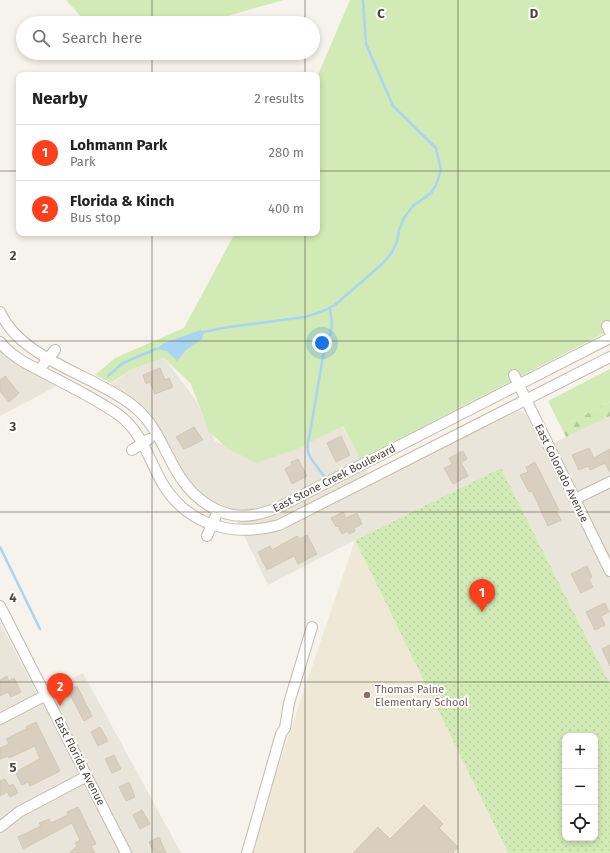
<!DOCTYPE html>
<html lang="en">
<head>
<meta charset="utf-8">
<style>
  :root { --surface:#fff; --page:#f2f2f2; --text:#222; --muted:#767676; --line:#e0e0e0; --accent:#fc3f1d }
  body { margin:0; font-family:"Fira Sans",sans-serif; background:var(--page); color:var(--text) }
  .controls { position:absolute; right:12px; bottom:12px; display:grid; overflow:hidden; border-radius:8px; box-shadow:0 2px 6px #0003 }
  .controls button { width:36px; height:36px; display:grid; place-items:center; padding:0; border:0; border-bottom:1px solid var(--line); background:var(--surface); color:var(--text); font:20px sans-serif }
  .you { position:absolute; left:322px; top:343px; width:14px; height:14px; margin:-10px; border:3px solid #fff; border-radius:50%; background:#1a73e8; box-shadow:0 0 0 6px #1a73e833 }
  .badge { display:grid; place-items:center; width:26px; height:26px; border-radius:50%; background:var(--accent); color:#fff; font-size:13px; font-weight:700 }
  .pin { position:absolute; translate:-50% -33px; filter:drop-shadow(0 1px 2px #0008) }
  .pin::after { content:''; position:absolute; top:21px; width:14px; height:12px; background:inherit; clip-path:polygon(0 0,100% 0,50% 100%) }
  .list { margin:0; padding:0; list-style:none }
  h2 { display:flex; justify-content:space-between; align-items:center; height:52px; margin:0; padding:0 16px; font-size:17px }
  h2 small { font-size:13px; font-weight:400; color:var(--muted) }
  .list li { display:grid; grid-template-columns:26px 1fr auto; gap:12px; align-items:center; box-sizing:border-box; height:56px; padding:0 16px; border-top:1px solid var(--line) }
  .list b { display:block; font-size:15px; white-space:nowrap }
  .list p { margin:0; font-size:13px; white-space:nowrap; color:var(--muted) }
  .list em { font-size:13px; font-style:normal; color:var(--muted) }
  .icon { flex:none; width:22px; height:22px; fill:none; stroke:currentColor; stroke-width:2; stroke-linecap:round; stroke-linejoin:round }
  .map { position:relative; flex:none; width:610px; height:853px; overflow:hidden }
  .search { position:absolute; background:var(--surface); box-shadow:0 2px 6px #0003; left:16px; top:16px; width:304px; height:44px; display:flex; align-items:center; gap:10px; box-sizing:border-box; padding:0 14px; border-radius:22px; color:var(--muted); font-size:15px }
  .panel { position:absolute; background:var(--surface); box-shadow:0 2px 6px #0003; left:16px; top:72px; width:304px; height:164px; border-radius:8px }
  .map>svg:first-child { display:block }
  .residential { fill:#eae5da }
  .education { fill:#efe8d6 }
  .grass { fill:#d2eab5 }
  .forest { fill:url(#forest-firs) }
  .park { fill:url(#park-dots); fill-rule:evenodd }
  .water { fill:#a9d4f2 }
  .lines { fill:none; stroke-linecap:round; stroke-linejoin:round }
  .stream { stroke:#a9d4f2; stroke-width:2.5 }
  .building { fill:#d8cfc1; stroke:#d3c7b4 }
  .minor-casing { stroke:#c2bbae; stroke-width:12 }
  .minor { stroke:#fff; stroke-width:10 }
  .grid { fill:none; stroke:#4b4439; stroke-width:1; stroke-opacity:0.55 }
  .education-dot { fill:#8d6e63; stroke:#fff; stroke-width:1.5 }
  .labels { text-anchor:middle; stroke-width:4; stroke-linejoin:round; paint-order:stroke }
  .street-label { font-size:11px; fill:#4b4439; stroke:#fff }
  .education-label { font-size:11px; fill:#785e54; stroke:#fff; text-anchor:start }
  .grid-label { font-size:13px; text-anchor:middle; font-weight:bold; fill:#4b4439; stroke:#fff; stroke-width:4; stroke-linejoin:round; paint-order:stroke }
</style>
</head>
<body>
<div class="map">
<svg width="610" height="853" viewBox="0 0 610 853">
  <defs>
    <pattern id="forest-firs" width="22" height="20" patternUnits="userSpaceOnUse"><rect width="22" height="20" fill="#d2eab5"/><path d="M5 1l3.5 6h-7zM16 11l3.5 6h-7z" fill="#b6ca9c"/></pattern>
    <pattern id="park-dots" width="8" height="8" patternUnits="userSpaceOnUse"><rect width="8" height="8" fill="#d2eab5"/><path d="M2 2h.1M6 6h.1" fill="none" stroke="#b6ca9c" stroke-width="1.8" stroke-linecap="round"/></pattern>
  </defs>
  <rect width="100%" height="100%" fill="#f6f3ec"/>
  <path class="residential" d="M0,348L24,367L57,386L0,416Z
    M164,358L195,399L215,441L247,456L340,422L373,482L518,410L523,412L526,415L543,448L610,416V684L501,468L355,540L268,585L232,511L219,508L195,492L160,433L108,387L132,369Z
    M0,623L38,695L83,673L181,853H0Z"/>
  <path class="education" d="M355,540L508,853H249Z"/>
  <path class="grass" d="M66,0H283L204,23H87Z
    M350,0H610V330L360,459L343,426L297,449L256,463L227,448L209,432L191,384L164,358L132,369L111,383L95,375L115,358L184,328L235,233H317V77Z
    M610,369V402L561,427L548,401Z"/>
  <path class="forest" d="M610,402V416L566,437L561,427Z"/>
  <path class="park" d="M501,468L610,684V853H508L355,540ZM565,736H595V838H565Z"/>
  <path class="water" d="M201,330L204,332L202,339L186,350L177,361L167,351L156,349L164,343Z"/>
  <g class="lines">
    <path class="stream" d="M204,332L222,328L305,317L321,312L335,305L381,265L391,254L397,242L399,230L404,218L413,206L431,193L436,185L441,170L436,148L393,106L366,44L363,0
      M108,376L123,363L156,349
      M324,476C311,458 303,455 310,433L325,344C334,333 332,322 330,308
      M0,547L40,629"/>
  </g>
  <path class="building" d="M160,368L165,380L169,378L173,387L155,394L150,382L146,384L143,375Z
    M5,376L19,393L9,402L0,391V380Z
    M194,427L203,440L184,449L176,437Z
    M341,436L350,455L336,462L327,443Z
    M589,448L594,458L610,449V472L605,463L590,470L588,466L579,470L572,455Z
    M463,451L467,459L461,462L468,476L453,484L444,468L452,464L449,458Z
    M298,459L307,476L292,484L285,469L292,465L291,462Z
    M535,462L559,510L556,511L561,520L548,526L532,491L529,492L520,475L528,472L526,467Z
    M343,512L346,518L357,513L362,524L354,528L355,531L349,534L348,531L342,534L338,526L336,527L331,518Z
    M307,535L317,554L298,564L294,556L267,570L258,552L270,546L272,550L297,536L299,539Z
    M587,566L592,577L589,579L593,587L581,593L571,574Z
    M605,603L609,612L601,616L605,625L595,630L586,612Z
    M610,645V666L602,649Z
    M7,676L9,681L14,678L21,692L11,697L8,692L0,696V680Z
    M77,686L92,716L84,721L68,691Z
    M36,722L60,771L30,786L28,782L22,785L15,772L40,759L35,746L9,758L8,756L0,759V748L9,744L6,739L26,729V727Z
    M100,727L108,741L98,746L91,732Z
    M114,755L121,769L112,773L105,759Z
    M5,779L9,786L13,784L18,793L10,797L7,792L0,796V781Z
    M129,782L135,797L126,801L119,787Z
    M424,805L443,824L439,828L458,847L453,853H353L378,827L390,839Z
    M78,807L96,844L91,846L95,853H69L77,846L75,843L80,840L72,823L23,849L18,837L41,826L39,823L49,819L51,823L68,815L67,812Z
    M142,810L150,824L140,829L133,815Z
    M159,837L166,853H154L149,842Z"/>
  <g class="lines">
    <g class="minor-casing">
      <path id="minor" d="M0,312C22,360 92,374 132,405C170,434 166,482 213,508C236,521 261,516 283,505L610,338
        M607,326L610,332
        M0,342C10,355 25,363 39,370C65,384 95,398 119,415C143,433 149,461 164,486C190,527 235,537 279,525L610,357
        M39,370L55,350
        M514,375L610,571
        M132,450L149,439
        M575,499L610,482
        M207,536L218,511
        M0,606L126,853
        M0,719L46,695
        M0,827L19,812L87,776
        M247,853L281,734L285,728L289,703L312,627"/>
    </g>
    <use href="#minor" class="minor"/>
  </g>
  <path class="grid" d="M152,0V23M305,0V23M458,0V853M152,53V75M305,53V75M0,171H19M317,171H610M152,233V853M305,233V853M0,341H610M0,512H610M0,682H610"/>
  <circle class="education-dot" cx="367" cy="695" r="4"/>
  <g class="labels">
    <g class="street-label">
      <text transform="translate(562 473) rotate(64)" y="4">East Colorado Avenue</text>
      <text transform="translate(334 478) rotate(-27)" y="4">East Stone Creek Boulevard</text>
      <text transform="translate(80 761) rotate(63)" y="4">East Florida Avenue</text>
    </g>
    <g class="education-label">
      <text x="375" y="693">Thomas Paine<tspan x="375" dy="13">Elementary School</tspan></text>
    </g>
  </g>
  <g class="grid-label">
    <text x="381" y="18">C</text>
    <text x="534" y="18">D</text>
    <text x="13" y="260">2</text>
    <text x="13" y="431">3</text>
    <text x="13" y="602">4</text>
    <text x="13" y="772">5</text>
  </g>
</svg>
<div class="controls">
<button>+</button>
<button>−</button>
<button><svg class="icon" aria-label="locate" viewBox="0 0 24 24"><circle cx="12" cy="12" r="6"/><path d="M12 2v4M12 18v4M2 12h4M18 12h4"/></svg></button>
</div>
<div class="you"></div>
<div class="pin badge" style="left:482px;top:612px">1</div>
<div class="pin badge" style="left:60px;top:706px">2</div>
<div class="search"><svg class="icon" aria-label="search" viewBox="0 0 24 24"><circle cx="10" cy="10" r="6"/><path d="M15 15l6 6"/></svg>Search here</div>
<section class="panel">
<h2>Nearby<small>2 results</small></h2>
<ul class="list">
<li><span class="badge">1</span><div><b>Lohmann Park</b><p>Park</p></div><em>280 m</em></li>
<li><span class="badge">2</span><div><b>Florida &amp; Kinch</b><p>Bus stop</p></div><em>400 m</em></li>
</ul>
</section>
</div>
</body>
</html>
